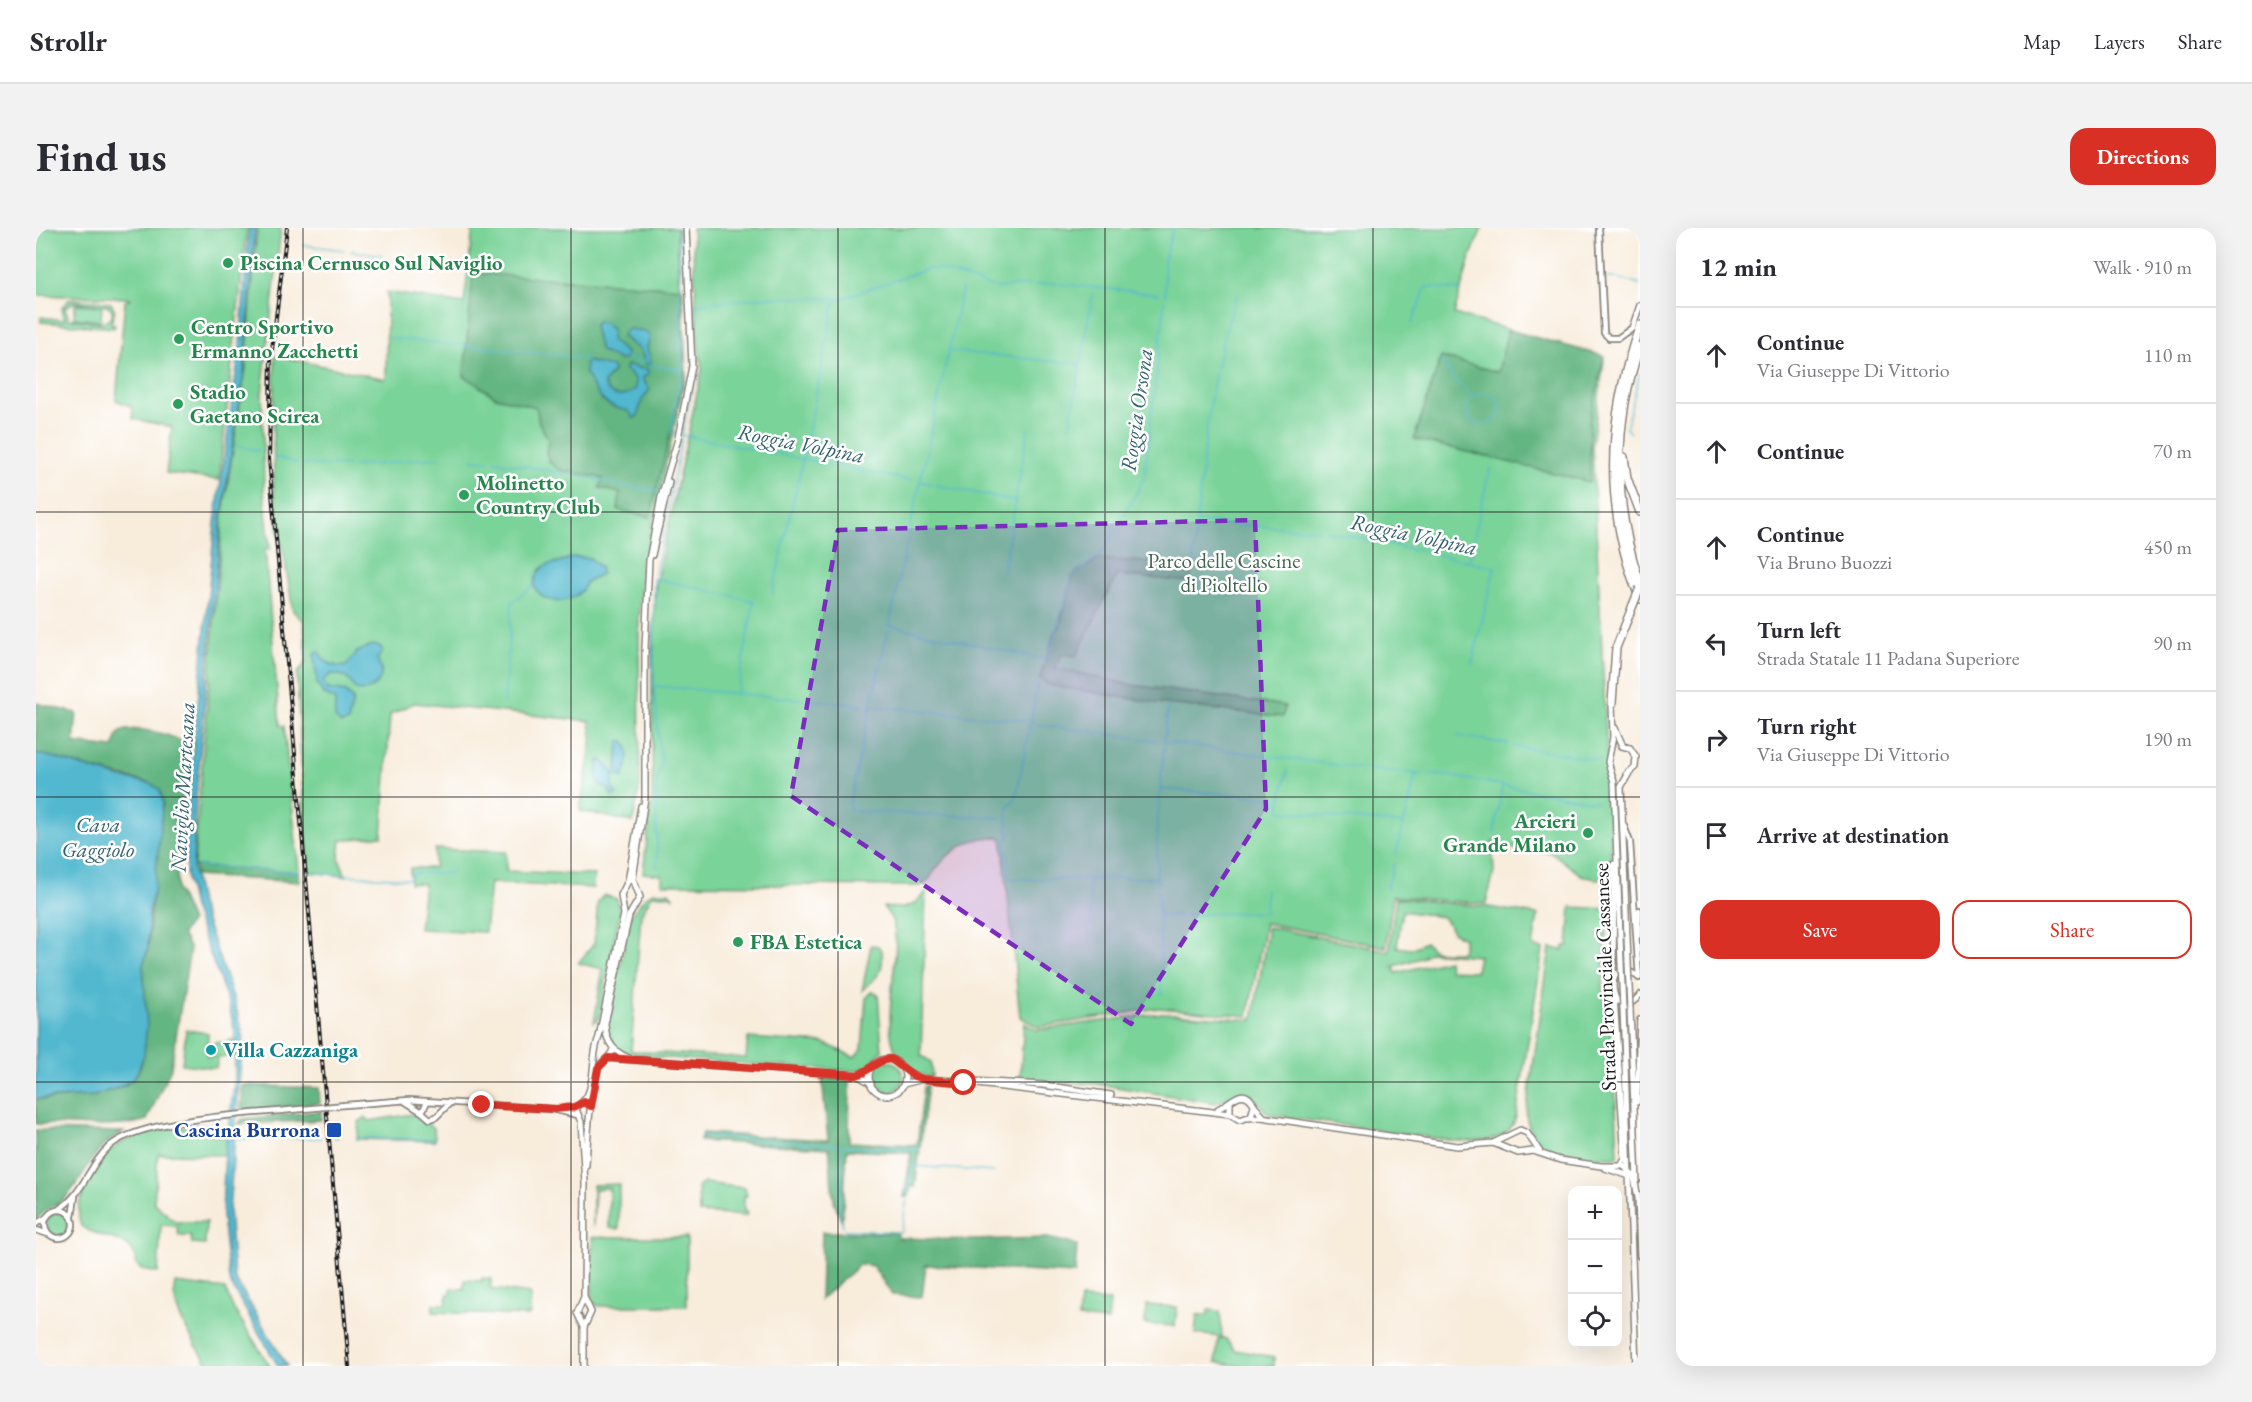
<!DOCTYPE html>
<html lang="en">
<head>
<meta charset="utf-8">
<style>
  :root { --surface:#fff; --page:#f2f2f3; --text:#2b2b33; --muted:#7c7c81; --line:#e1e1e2; --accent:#d93025 }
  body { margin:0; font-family:"EB Garamond",serif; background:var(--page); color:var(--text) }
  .controls { position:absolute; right:18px; bottom:18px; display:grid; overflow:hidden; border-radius:12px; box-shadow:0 6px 24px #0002 }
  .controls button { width:54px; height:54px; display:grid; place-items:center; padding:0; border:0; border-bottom:2px solid var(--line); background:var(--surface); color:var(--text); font:30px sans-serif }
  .stop { position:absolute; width:18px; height:18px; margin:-14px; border:4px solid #d93025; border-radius:50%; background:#fff }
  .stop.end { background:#d93025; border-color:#fff; box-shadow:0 2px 6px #0008 }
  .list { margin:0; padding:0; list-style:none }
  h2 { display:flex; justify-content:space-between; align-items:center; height:78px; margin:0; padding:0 24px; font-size:26px }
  h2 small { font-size:20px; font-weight:400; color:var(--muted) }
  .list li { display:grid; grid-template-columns:39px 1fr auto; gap:18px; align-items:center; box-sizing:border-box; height:96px; padding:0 24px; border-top:2px solid var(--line) }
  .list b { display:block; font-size:22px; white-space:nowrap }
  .list p { margin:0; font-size:20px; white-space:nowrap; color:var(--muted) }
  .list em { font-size:20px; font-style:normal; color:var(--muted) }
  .actions { display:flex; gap:12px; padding:18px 24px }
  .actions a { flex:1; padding:14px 0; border:2px solid var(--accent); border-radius:18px; text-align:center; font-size:21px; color:var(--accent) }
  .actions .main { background:var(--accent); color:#fff }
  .icon { flex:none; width:33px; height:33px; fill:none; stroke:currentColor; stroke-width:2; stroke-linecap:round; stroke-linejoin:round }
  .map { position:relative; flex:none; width:1604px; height:1138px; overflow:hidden; border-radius:18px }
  header { display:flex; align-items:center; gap:36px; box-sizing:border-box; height:84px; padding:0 30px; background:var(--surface); border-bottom:2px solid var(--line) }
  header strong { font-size:28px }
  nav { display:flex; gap:33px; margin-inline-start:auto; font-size:21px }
  .intro { display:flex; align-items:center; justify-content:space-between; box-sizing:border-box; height:144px; padding:0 36px }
  h1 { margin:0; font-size:42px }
  .button { padding:15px 27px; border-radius:18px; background:var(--accent); color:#fff; font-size:21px; font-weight:700 }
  main { display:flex; gap:36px; padding:0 36px }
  aside { flex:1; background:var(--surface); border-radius:18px; box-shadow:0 6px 24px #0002 }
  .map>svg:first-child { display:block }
  .green { fill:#7ad399; stroke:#4b785a; stroke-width:1.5; fill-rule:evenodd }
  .forest { fill:#63b581; stroke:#40684e; stroke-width:1.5 }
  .water { fill:#51b8cf; stroke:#366a76; stroke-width:1.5 }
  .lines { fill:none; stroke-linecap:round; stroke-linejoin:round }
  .stream { stroke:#51b8cf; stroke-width:1.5 }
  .minor-casing { stroke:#8a847c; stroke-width:8 }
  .major-casing { stroke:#8a847c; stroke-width:8 }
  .highway-casing { stroke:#8a847c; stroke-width:10 }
  .minor { stroke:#fff; stroke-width:4.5 }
  .major { stroke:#fff; stroke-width:5 }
  .highway { stroke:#fff; stroke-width:7 }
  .rail-casing { stroke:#1c1c1c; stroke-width:4 }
  .rail { stroke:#fff; stroke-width:1.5; stroke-dasharray:4.5; stroke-linecap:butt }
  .minor-bridge-casing { stroke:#8a847c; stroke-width:8; stroke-linecap:butt }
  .major-bridge-casing { stroke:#8a847c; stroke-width:8; stroke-linecap:butt }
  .highway-bridge-casing { stroke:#8a847c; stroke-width:10; stroke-linecap:butt }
  .minor-bridge { stroke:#fff; stroke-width:4.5 }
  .major-bridge { stroke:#fff; stroke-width:5 }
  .highway-bridge { stroke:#fff; stroke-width:7 }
  .route { stroke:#d93025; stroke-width:8 }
  .marked { fill:#7b2cbf; fill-opacity:0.2; stroke:#7b2cbf; stroke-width:4.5; stroke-dasharray:12 8; stroke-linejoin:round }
  .grid { fill:none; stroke:#1c1c1c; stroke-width:1.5; stroke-opacity:0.55 }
  .leisure-dot { fill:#2e9e5b; stroke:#fff; stroke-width:2 }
  .culture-dot { fill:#0f9aa8; stroke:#fff; stroke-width:2 }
  .transit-dot { fill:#1a4fb4; stroke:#fff; stroke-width:2 }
  .labels { text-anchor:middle; stroke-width:5; stroke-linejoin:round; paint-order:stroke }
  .leisure-label { font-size:21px; font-weight:bold; fill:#27864d; stroke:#fff; text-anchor:start }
  .park-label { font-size:21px; fill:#42654e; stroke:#fff }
  .street-label { font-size:21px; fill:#1c1c1c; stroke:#fff }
  .culture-label { font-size:21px; font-weight:bold; fill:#0d838f; stroke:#fff; text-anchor:start }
  .transit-label { font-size:21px; font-weight:bold; fill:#164399; stroke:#fff; text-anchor:end }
  .water-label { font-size:22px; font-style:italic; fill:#34626d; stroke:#fff }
</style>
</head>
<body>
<header>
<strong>Strollr</strong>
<nav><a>Map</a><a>Layers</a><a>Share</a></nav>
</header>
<div class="intro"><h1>Find us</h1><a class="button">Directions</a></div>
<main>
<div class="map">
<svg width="1604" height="1138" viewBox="0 0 1604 1138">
  <rect width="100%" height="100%" fill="#fff"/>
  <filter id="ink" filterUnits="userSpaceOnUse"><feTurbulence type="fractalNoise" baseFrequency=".0167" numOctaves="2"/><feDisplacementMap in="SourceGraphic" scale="12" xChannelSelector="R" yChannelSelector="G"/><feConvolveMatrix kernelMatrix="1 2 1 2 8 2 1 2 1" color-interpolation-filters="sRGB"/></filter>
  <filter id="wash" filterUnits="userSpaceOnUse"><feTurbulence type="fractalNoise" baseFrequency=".008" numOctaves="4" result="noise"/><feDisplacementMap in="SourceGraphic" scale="24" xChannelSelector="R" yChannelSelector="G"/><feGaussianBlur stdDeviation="1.35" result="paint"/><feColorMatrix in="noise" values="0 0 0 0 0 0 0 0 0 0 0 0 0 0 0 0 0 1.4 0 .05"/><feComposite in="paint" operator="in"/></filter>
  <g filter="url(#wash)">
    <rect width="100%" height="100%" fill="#f8ecdb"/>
    <path class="green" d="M0,0H211L183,252L130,245L136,199L97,191L96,179L80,172L89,73L95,70L0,67Z
      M221,0H245L226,166L228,264L234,321L229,322L244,497L248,498L263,644L158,638V636L187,286L210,140Z
      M437,0H641L643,59L647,60L650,147L606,344L603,380L604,558L597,594L544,583L556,510L554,493L378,475L354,487L346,608L305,612L303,630L310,648L273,644L266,555L261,446L270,434L268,394L257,383L247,321L243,309L238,262L237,189L239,128L350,151L351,64L428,76Z
      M656,0H1446L1434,30L1418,86L1566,129L1568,133L1556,216L1575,610V650L1559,651L1545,647L1515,624L1479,621L1456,614L1458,644L1450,676L1357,668L1350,719L1229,695L1212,788L1123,780L1002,799L984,789L966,610C940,606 916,620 900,641C894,649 893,655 884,658L626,656V647L607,645L616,568V420L620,354L666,142L662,115Z
      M38,71L75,75L79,82L75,96H79L78,100L5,94V89L28,92L26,79L33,72ZM38,74L73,78L76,82V89L67,95L33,91L29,80Z
      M39,76L66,78L65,93L38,90Z
      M399,621L470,624V643L558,647L557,660L454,655L449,704L383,701L388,656L374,655V640H398Z
      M617,664H633L638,670L633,667H616L605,686L595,823L710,830L712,810L788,815L818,829L826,821L830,770L837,763L842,766L846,823L830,840L816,843L591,827C579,820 574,811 571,798L595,687L609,669Z
      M890,664L885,827L895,834L896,849C825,840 868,742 858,699C857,691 852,685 847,679L867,680L878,676Z
      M568,667L581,671L584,684L563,791L558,794L567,741L542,735L558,716L562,673Z
      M1360,670L1452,679L1502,687L1497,719L1507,721L1480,889C1472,916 1442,914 1419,913L1235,887C1222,881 1221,866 1207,864L1180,875L1061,856L984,852L988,795L1000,802L1126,785L1217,792L1232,699L1353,723ZM1366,683L1407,689L1418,705L1427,710V720L1423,724C1408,724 1399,727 1389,714L1375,721L1361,719ZM1394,724L1443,728L1440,743L1413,742L1412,732L1360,745L1358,738L1385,730Z
      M1535,679L1572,681L1567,757L1578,827L1582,929C1547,928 1498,935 1490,887L1514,720L1527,722L1528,718H1532Z
      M835,717L842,718L846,723C848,748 841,747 826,763Z
      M150,802L172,805L171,829H177L179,814L192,815L193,812H199L198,829H182L180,840L146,836Z
      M835 849a16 16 0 1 1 32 0a16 16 0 1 1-32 0Z
      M377,886L398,900L399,913L321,911L323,894L330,889L333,893Z
      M176,896L177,908L191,909L189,927L122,926L118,975L140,994H170L169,1017L156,1016L155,1008H143L141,998L125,997L122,1045C86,1040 110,1032 90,1017C77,1008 57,1008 45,998C39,979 45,967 56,950C61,942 66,930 74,923C102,899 141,900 176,896Z
      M668,955L709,960L711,968H708V983H711L710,988L663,985L662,959Z
      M583,956V1001L573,1000V960L559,961L557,1000V957Z
      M11 996a12 12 0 1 1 24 0a12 12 0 1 1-24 0Z
      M556,1009H651V1078H562L556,1073Z
      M446,1050L455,1051V1061L494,1066V1086L491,1088L397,1084V1076H411V1066H415V1060L428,1061L429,1052L446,1053Z
      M139,1055L189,1061L197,1080L234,1138H173C160,1115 133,1083 139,1055Z
      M1044,1071L1074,1073L1072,1093L1042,1090Z
      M1110,1077L1141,1079L1139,1098L1109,1096Z
      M1172,1082L1184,1083L1186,1109L1159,1106L1161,1087H1172Z
      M1189,1110L1199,1122L1238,1129V1138H1205L1180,1134L1182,1111Z"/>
    <path class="forest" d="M437,45L645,60L649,144L614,289L582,282L584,265L563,260L567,250L524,242L513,234L510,225L512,211L503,195L500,179L460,169L428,148Z
      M1472,102L1568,128L1554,194V254L1378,211L1405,129L1462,144Z
      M1063,331L1157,337L1154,354L1081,347L1040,428L1026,426L1019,440L1096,457L1249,478L1247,489L1121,475L1013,457L1004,450L1019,402L1023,400L1036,349L1042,343Z
      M0,475L41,485L38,515L77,520L83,505C93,496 143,506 150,518L141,650V661L155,693L146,706L154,721L135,840L111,892C75,903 37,895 0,896V871C21,872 84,867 97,851C120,824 103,768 107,737C108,731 112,725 112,719C115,700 112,683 118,664L114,555L0,527Z
      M159,638L263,644L264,654L160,648Z
      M789,849L814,852L813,914L881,917L888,859L892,857L879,959L875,958L873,968L868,969L875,925L811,922L806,993C793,972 796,943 793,920L664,913L666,905L792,912L786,850Z
      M207,857L283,860L284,875L207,885L205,881Z
      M285,883V892L203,896L206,891Z
      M0,902L87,904C53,923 55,940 32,967C24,978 11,978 0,992Z
      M786,1004L860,1005L863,1010L936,1012L1012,1010L1041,1017L1039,1046L890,1037L886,1069L856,1067L837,1038L824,1036L784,1072Z"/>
    <path class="water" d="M213,0H219L209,138L185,293L160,570L157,640L164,676L199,775L207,808L193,982L198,1049L251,1138H242L193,1053L186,987L189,922L199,852V804L193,777L157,680L150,647L153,568L179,295L204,118Z
      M560,94H566L576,101L575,112L590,125L589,131L583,132L564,123L558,98Z
      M593,101L608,103L614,108L611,120L615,135L611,138L604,122L586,108L589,103Z
      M550,133L576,139L577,144L568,155C573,171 587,170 599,162L600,152L589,141L590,137L612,142L613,146L606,150L614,162L607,170L601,189L597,190L593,183C563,178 564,168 549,145Z
      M538,329L554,330L564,339L565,346L550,354C544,375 508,383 498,357C503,330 518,338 538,329Z
      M336,417L345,419L347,423L341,431C342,435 344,438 345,441C348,455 332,465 320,462C312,450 310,447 295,446L287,453L291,461L310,464L317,472L312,494L305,496L299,490V472L287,466L281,456C282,445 276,436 279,424H283C289,435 296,439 310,438L321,424Z
      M583,513H588C596,523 592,538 587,549L577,548V562L581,566L577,569L571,560L564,557L561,549L562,533L566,532L576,544H581Z
      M0,527H9L86,550L114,555L124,562L127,574L118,664L113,681L112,720L107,737L111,797L108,827L101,845L96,852L81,860L58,868L0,871Z"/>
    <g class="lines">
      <path class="stream" d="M643,0L646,142
        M1559,0L1563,49
        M268,17L308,22
        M315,23L347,27
        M1568,50H1582L1604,57
        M999,57L1014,55L1123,66
        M1129,67L1128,32L1137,0
        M1570,69L1572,100L1575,104
        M1376,95L1390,59L1424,62
        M354,110L549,130L550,133
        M913,123L1043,136
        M590,129L607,135
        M1406,133L1417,150L1434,167
        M612,137L646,142L635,204L639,205
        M1431 181a16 16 0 1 1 32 0a16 16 0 1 1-32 0Z
        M1033,201L1057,65
        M1594,205L1590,200L1604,145
        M646,207L877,253
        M201,217L223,223
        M239,229L261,235
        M370,232L403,230
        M436,232L453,233
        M459,233L555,250
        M349,235L367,233
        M267,236L312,238
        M317,238L346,236
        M558,251L587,258L622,263
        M886,254L978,273
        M1162,294L1284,302
        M1290,303L1459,339L1436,436
        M1433,332L1454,240
        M1156,342C1166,250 1169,155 1201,67
        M967,344L992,201
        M619,346L659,142L658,76L734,69L804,71L891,41L906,42L958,60L993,57
        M736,367L767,231L799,72
        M853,397L1007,431L1011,430L1037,348L1065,327L1108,251L1129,73
        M853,398L926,61
        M852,402L813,577L815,583L965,590
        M619,458L828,477
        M468,474L476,374L498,357
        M835,478L988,492
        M994,493L1004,497L1122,513
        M1422,508L1472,516
        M1128,513L1132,479
        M1128,514L1353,544L1413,548L1561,574
        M1478,518L1564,532
        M1125,561L1240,570
        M1245,570L1252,542
        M1245,571L1244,583L1368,596
        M971,590L972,580L980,569L1002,455
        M971,591L973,608L970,615L974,651L1121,650
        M1458,606L1466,559
        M1360,627L1380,546
        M160,638L262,644
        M621,640L620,559L625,534L618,463V350L718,373L701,465
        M278,645L373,651L378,645H418
        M1053,652L1055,697
        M1121,655V601L1128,519
        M1351,661L1358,635
        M1122,662L1126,766
        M1123,688L1229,684L1230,660
        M666,908L804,917
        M299,910L302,909
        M321,910L399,911
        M203,911L285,910
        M807,917L804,986L807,998
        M809,918L884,922
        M808,1002L865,1004L877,938L958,944"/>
    </g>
  </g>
  <g filter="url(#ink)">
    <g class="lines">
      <g class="minor-casing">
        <path id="minor" d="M1563,0L1568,105L1573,110H1582L1596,100
          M1588,598L1594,614L1603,750
          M1602,708L1603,682
          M1602,749C1565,719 1573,804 1604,767
          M370,874L386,884
          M391,874L386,884L394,891L400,889L413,876
          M309,877L373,872L515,881L542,887
          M23,981C48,966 53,935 75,917C110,889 229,885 278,880
          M9 996a14 14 0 1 1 28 0a14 14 0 1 1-28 0Z
          M36,989L39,969
          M0,996L11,989
          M0,1002L12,1006"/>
      </g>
      <g class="major-casing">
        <path id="major" d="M1596,100L1604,77
          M641,215L656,138L650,0
          M616,327L633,254
          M1576,475L1577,509L1572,534L1578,554L1585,734
          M1579,500L1587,518
          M1586,518L1594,520L1600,529L1599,539L1591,546
          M1592,734L1585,559L1593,545
          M1577,752L1578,636
          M1578,768L1589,931L1585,938
          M1587,781L1600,1138
          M1594,781L1601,953
          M572,830L821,847L835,855
          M833 849a18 18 0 1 1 36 0a18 18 0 1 1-36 0Z
          M599,832C580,827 569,815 569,795L593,688L604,669L597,651L609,570V420L613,332L625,269L641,214
          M868,842L885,851
          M916,853L1194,886
          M935,853L1007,857L1075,867
          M868,856L887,851L920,853
          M1194,874V886L1204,892L1215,888L1218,878
          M1601,874L1604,792
          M1182,881C1192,877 1205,859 1215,872C1220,878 1221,883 1227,888
          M1212,890L1225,889L1421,918L1457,915L1482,925L1497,923L1524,932L1565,938H1588L1598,949L1602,970
          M1457,915L1484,902L1491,905L1504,924
          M550,937C552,904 553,875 561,843C564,832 576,831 577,820
          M1569,940L1594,948
          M549,955L545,894L540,881C544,875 549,873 552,866C560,847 555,827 563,809L588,686L585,667L592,653L605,578
          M1602,968L1604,1028
          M548,1099L541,1085L548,1069L549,953
          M548,1138V1099L555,1084L548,1069"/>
      </g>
      <g class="highway-casing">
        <path id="highway" d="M1604,97C1571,188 1567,281 1604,371
          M1604,118C1577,194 1577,279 1604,354
          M1588,229L1591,250L1604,284
          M1576,475L1580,420L1597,377"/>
      </g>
      <use href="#minor" class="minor"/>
      <use href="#major" class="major"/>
      <use href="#highway" class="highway"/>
      <g class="rail-casing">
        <path id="rail" d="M251,0L235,130L233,231L313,1138"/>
      </g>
      <use href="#rail" class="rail"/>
      <g class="minor-bridge-casing">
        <path id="minor-bridge" d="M278,880L309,877"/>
      </g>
      <g class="major-bridge-casing">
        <path id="major-bridge" d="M1585,734L1587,781
          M1592,734L1594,781"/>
      </g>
      <g class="highway-bridge-casing">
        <path id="highway-bridge" d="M1597,377L1604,360"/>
      </g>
      <use href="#minor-bridge" class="minor-bridge"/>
      <use href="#major-bridge" class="major-bridge"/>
      <use href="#highway-bridge" class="highway-bridge"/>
    </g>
  </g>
  <g class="lines" filter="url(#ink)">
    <path class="route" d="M446,877L520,881L538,879L548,874L555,878L562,840L572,830L821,847C834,843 841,831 855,831L878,848L887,851L928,855"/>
  </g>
  <path class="marked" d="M1219,292L1230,581L1095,796L755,568L802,302Z"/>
  <path class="grid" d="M267,0V1138M535,0V1138M802,0V1138M1069,0V1138M1337,0V1138M0,284H1604M0,569H1604M0,854H1604"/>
  <g class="leisure-dot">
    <circle cx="192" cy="35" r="6"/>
    <circle cx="143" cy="111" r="6"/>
    <circle cx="142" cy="176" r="6"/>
    <circle cx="428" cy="267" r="6"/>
    <circle cx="1552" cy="605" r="6"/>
    <circle cx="702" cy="714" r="6"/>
  </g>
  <circle class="culture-dot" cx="175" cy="822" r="6"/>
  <rect class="transit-dot" x="290" y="894" width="16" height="16" rx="3"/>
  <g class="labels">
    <g class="leisure-label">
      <text x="204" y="42">Piscina Cernusco Sul Naviglio</text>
      <text x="155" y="106">Centro Sportivo<tspan x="155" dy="24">Ermanno Zacchetti</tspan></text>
      <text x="154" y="171">Stadio<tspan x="154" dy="24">Gaetano Scirea</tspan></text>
      <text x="440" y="262">Molinetto<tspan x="440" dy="24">Country Club</tspan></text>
      <text x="1540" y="600" text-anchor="end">Arcieri<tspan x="1540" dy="24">Grande Milano</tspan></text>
      <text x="714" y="721">FBA Estetica</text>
    </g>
    <g class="park-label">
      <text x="1188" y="340">Parco delle Cascine<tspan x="1188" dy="24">di Pioltello</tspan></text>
    </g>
    <g class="street-label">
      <text transform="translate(1569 749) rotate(-92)" y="7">Strada Provinciale Cassanese</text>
    </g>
    <g class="culture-label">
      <text x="187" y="829">Villa Cazzaniga</text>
    </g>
    <g class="transit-label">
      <text x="284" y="909">Cascina Burrona</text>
    </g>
    <g class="water-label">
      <text transform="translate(1100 182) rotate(-82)" y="8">Roggia Orsona</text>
      <text transform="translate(765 215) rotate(11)" y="8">Roggia Volpina</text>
      <text transform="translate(1378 306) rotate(12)" y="8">Roggia Volpina</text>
      <text transform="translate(146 559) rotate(-87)" y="8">Naviglio Martesana</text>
      <text x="62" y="604">Cava<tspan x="62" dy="25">Gaggiolo</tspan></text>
    </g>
  </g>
</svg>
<div class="controls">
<button>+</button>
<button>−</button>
<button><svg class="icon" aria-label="locate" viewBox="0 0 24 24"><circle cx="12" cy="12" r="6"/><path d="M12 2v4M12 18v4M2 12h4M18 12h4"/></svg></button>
</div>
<div class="stop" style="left:928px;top:855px"></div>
<div class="stop end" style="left:446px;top:877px"></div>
</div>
<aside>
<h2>12 min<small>Walk · 910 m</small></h2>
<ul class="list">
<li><svg class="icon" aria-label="ahead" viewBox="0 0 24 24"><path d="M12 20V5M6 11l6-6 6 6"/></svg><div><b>Continue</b><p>Via Giuseppe Di Vittorio</p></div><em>110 m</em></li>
<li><svg class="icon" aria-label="ahead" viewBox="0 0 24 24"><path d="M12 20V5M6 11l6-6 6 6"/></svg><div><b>Continue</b></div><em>70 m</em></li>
<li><svg class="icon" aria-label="ahead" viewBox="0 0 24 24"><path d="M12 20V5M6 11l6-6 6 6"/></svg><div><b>Continue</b><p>Via Bruno Buozzi</p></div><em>450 m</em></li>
<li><svg class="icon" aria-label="left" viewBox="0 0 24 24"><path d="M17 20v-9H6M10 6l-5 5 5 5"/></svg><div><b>Turn left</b><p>Strada Statale 11 Padana Superiore</p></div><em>90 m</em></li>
<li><svg class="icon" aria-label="right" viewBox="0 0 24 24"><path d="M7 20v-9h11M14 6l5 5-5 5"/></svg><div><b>Turn right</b><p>Via Giuseppe Di Vittorio</p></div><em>190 m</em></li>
<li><svg class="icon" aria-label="arrive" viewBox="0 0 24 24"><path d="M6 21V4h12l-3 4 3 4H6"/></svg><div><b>Arrive at destination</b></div></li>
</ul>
<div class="actions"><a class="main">Save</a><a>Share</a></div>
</aside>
</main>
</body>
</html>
